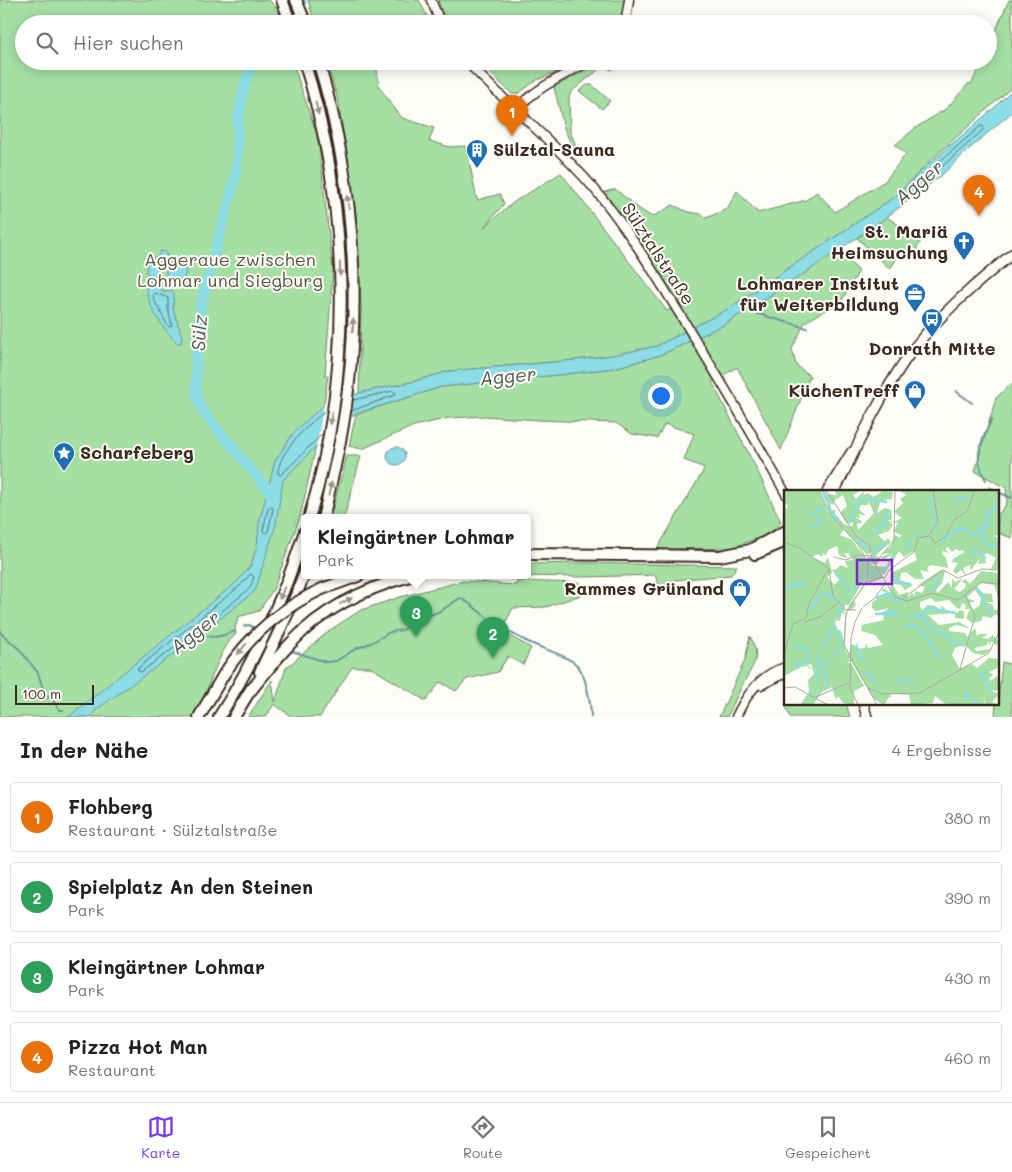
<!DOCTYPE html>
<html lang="de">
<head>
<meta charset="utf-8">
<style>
  :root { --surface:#fff; --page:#f2f2f2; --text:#202124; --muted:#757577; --line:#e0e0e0; --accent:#7c3aed }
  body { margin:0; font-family:Mali,sans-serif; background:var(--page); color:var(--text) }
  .scale { position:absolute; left:15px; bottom:12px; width:79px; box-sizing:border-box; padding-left:5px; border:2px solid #3b2a1e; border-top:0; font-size:14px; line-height:18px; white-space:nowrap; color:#3b2a1e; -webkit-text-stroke:4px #fdfcf7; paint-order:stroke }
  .you { position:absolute; left:660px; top:395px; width:18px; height:18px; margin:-12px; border:4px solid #fff; border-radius:50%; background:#1a73e8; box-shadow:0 0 0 8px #1a73e833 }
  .badge { display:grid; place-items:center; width:32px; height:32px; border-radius:50%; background:var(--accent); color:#fff; font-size:16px; font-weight:700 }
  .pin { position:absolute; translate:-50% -41px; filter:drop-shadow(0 1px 2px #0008) }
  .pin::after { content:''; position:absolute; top:26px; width:18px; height:15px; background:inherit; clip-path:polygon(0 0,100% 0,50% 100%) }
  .popup { position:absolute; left:301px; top:514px; width:230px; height:65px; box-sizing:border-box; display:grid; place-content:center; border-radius:5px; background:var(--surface); filter:drop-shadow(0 1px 4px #0005); font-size:16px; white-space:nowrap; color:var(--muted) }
  .popup b { font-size:19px; color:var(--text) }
  .popup::after { content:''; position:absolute; left:50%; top:100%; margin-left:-10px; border:10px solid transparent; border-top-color:var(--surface) }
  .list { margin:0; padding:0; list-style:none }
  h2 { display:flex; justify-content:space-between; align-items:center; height:65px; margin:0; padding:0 20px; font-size:21px }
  h2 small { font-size:16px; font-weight:400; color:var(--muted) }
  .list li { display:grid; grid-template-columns:32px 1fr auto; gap:15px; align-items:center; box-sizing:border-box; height:70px; margin:0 10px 10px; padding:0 10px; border:1px solid var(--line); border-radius:5px }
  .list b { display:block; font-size:19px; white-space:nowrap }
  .list p { margin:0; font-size:16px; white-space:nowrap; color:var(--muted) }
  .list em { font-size:16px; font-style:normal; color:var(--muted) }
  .icon { flex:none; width:28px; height:28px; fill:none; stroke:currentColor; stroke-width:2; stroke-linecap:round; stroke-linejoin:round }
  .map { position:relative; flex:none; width:1012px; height:717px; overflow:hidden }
  .search { position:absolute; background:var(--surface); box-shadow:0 2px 12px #0003; left:15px; right:15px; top:15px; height:55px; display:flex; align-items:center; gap:12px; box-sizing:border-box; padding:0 18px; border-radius:28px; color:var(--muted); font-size:19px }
  .sheet { height:385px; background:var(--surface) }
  nav { display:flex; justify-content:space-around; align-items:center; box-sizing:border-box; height:70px; border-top:1px solid var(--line); background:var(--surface); font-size:14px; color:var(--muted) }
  nav a { display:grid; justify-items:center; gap:2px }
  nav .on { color:var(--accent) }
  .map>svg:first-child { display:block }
  .green { fill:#a5dfa4; stroke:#708461 }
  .water { fill:#8cdde6; stroke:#6c9596 }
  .pier { fill:#fdfcf7 }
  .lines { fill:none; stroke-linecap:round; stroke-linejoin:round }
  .shore { stroke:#5b726e; stroke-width:1 }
  .stream { stroke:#6c9596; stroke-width:2 }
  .river { stroke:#8cdde6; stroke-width:10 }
  .secondary-casing { stroke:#3b2a1e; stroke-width:11 }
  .primary-casing { stroke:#3b2a1e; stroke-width:12 }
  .highway-casing { stroke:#3b2a1e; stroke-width:14 }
  .secondary { stroke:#fdfcf7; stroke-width:8 }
  .primary { stroke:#fdfcf7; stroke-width:9 }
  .highway { stroke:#fdfcf7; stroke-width:10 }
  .highway-bridge-casing { stroke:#3b2a1e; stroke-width:14; stroke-linecap:butt }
  .highway-bridge { stroke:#fdfcf7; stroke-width:10 }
  .oneway { fill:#9c938a }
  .labels { text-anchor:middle; stroke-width:4; stroke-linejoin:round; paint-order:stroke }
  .poi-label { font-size:18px; font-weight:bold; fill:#3b2a1e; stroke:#fdfcf7; text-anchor:end }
  .street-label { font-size:18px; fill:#3b2a1e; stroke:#fdfcf7 }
  .park-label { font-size:18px; fill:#565740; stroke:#fdfcf7 }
  .water-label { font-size:19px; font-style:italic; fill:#4f5750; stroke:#fdfcf7 }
  .inset-river { fill:none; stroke:#8cdde6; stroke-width:2.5 }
  .inset-road { fill:none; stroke:#afa8a0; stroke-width:1 }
  .view { fill:#7b2cbf; fill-opacity:0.15; stroke:#7b2cbf; stroke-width:2.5 }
  .inset-edge { fill:none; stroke:#3b2a1e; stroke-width:2.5 }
</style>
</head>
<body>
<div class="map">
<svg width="1012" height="717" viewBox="0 0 1012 717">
  <rect width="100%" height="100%" fill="#fdfcf7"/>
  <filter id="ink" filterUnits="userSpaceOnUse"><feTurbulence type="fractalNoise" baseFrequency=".02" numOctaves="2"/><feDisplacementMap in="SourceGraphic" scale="10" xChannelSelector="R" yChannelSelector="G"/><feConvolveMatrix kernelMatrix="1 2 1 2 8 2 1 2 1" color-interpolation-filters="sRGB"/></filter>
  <g filter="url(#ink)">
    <path class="green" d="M0,0H269L277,8L283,24H24V61H292L318,138L333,271L325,375L328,376L320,429L300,517L274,588L259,611L238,617L235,629L236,634C220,647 205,696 197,717H0Z
      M308,0H419L431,24H413L411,18L386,24H315Z
      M438,0H626L621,24H449L440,8Z
      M1009,0H1012V87L932,159L896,196L728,309L657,346L613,355L576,360L450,371L411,382L359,393L361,307L356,216L338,100L326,61H376L379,87L402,118L434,128L429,141L450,147L466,146L477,200L500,194L504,204L484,227L514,202L561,173L667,311L681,305L629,227L602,193L615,189L638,208L652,217L673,205L688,212L702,214L706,218L727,209L737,191L758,213L806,200L817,192L835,212L885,181L906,154L895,145L917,127L947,108L969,83L971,85L982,61H988V48Z
      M478,61H584L537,80L519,93L512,94Z
      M603,61H620L612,70L603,66L571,92L569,98L570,131L576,146L571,144L564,128L554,87Z
      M587,85H592L610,101L602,109L579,91Z
      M887,217L921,240L911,260L899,255L890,269L857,238Z
      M837,251L859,271L841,302L805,322L792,349L796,365L810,376L781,450L737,367L712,382L758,472L781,522L772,533L731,548L657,549L705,468L684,460L694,434L665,424L657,438L632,434L616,423L538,420L485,416L449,418L414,426L362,449L349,446L356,414L441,387L567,374L614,368L661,355L725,324Z
      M1012,383V538L998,533V515L1007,503L1006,488L975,471L996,398Z
      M347,456H361L344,518H330Z
      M586,563L737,566L731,575L674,580L670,590L660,589L655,575L586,577L518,576H527V564Z
      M463,581L516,585L517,581L580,583L583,592L581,595L546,607L513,608L501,631L531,648L523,665L508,656L498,672L467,679L456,691L440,682L426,701L370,667H352L320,717H292L274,704L266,717H248L272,680L275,702L286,668L330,630L361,610L400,597Z
      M750,636C762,659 753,664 743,684C737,695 733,706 727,717H719L745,660Z
      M1002,662L1012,665V717H995L996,703H998Z
      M799,703H846L850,717H790L786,707Z"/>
    <path class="water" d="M1012,90V112L968,150L943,174L887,217L808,271L725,324L661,355L614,368L567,374L441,387L355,414L317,445L283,480L276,524L255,591L191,642L97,709L90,717H68L238,581L251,565L257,546L259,523L275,461L294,432L323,406L359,393L411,382L450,371L576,360L613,355L657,346L728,309L896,196L932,161L994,108Z
      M160,251L165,252C167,258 172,259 168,265L158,266L157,273L155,276L150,275L146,272L147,262L153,258L159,255Z
      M177,263L186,271L183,283L179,285C170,281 165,281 166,271Z
      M155,277L157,279L162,291H172L174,293L173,308L182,337L181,343H177C164,330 140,298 148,279Z
      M387 456a9 9 0 1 1 18 0a9 9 0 1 1-18 0Z"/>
    <path class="pier" d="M355,391L351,421L316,449L324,403Z"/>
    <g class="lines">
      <path class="shore" d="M981,126L984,127L983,130L927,180L924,179V176Z
        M155,293L168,298V309L172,325L171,327L168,326L154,300L153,295Z
        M351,411L395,395L396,393L393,391L353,400
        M322,434L281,475L278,474C277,453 310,422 327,410
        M269,507H272L273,509L268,532L266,533L263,531Z
        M251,574L254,577L250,588L213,619L141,672L138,671V668L241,585Z"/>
      <path class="stream" d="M746,308L755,313L807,328
        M956,391L972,403
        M986,480C972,456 981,442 992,419
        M989,487L996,491
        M998,492L1012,498
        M244,626L249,625L255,628
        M0,632L20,650L38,673L45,695L53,700L59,710H63
        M200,633C211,640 223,636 235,631
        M292,651L326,662L336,661L357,648L371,643L390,632L403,630L410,624L442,610L460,598C472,603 481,614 491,621C503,629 516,636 528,642C542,649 567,655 577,665C586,674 591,705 591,717"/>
      <path class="river" d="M282,24L302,0
        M254,61L245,82L238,119L236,175L201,304L196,352V396L204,413L273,496"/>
      <g class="secondary-casing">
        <path id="secondary" d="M431,0L441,24
          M625,24L629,0
          M466,61C511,108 561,148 602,198C633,237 658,279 684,321C719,378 753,435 786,494
          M516,109C538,87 562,76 590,61
          M827,491L851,452
          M761,685L786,673
          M736,717C746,695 762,673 786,667"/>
      </g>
      <g class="primary-casing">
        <path id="primary" d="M835,491C857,446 878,400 906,359C934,319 974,285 1012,254
          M863,703L867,717"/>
      </g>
      <g class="highway-casing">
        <path id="highway" d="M282,0L291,24
          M296,0L306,24
          M304,61C350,207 354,372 309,518
          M318,61C359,193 365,336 334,470C330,486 327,503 323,518
          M527,554L720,556L750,550L786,531
          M755,554L786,541
          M322,589L358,576
          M260,672L295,598L305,572
          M248,694C263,676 277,657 293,641C324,608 367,588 410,576
          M199,717L224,674
          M219,717C256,659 284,596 305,531
          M234,717L251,689"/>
      </g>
      <use href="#secondary" class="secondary"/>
      <use href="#primary" class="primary"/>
      <use href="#highway" class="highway"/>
      <g class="highway-bridge-casing">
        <path id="highway-bridge" d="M224,674C249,636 281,608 322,589"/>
      </g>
      <use href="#highway-bridge" class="highway-bridge"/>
    </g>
    <defs><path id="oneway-solid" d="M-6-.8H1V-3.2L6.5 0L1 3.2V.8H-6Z" transform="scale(1.25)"/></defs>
    <g class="oneway">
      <use href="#oneway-solid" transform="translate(317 108) rotate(76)"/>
      <use href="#oneway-solid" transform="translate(348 202) rotate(-98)"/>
      <use href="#oneway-solid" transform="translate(340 269) rotate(89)"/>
      <use href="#oneway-solid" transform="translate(353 325) rotate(-88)"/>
      <use href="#oneway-solid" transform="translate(331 418) rotate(99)"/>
      <use href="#oneway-solid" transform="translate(330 489) rotate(-77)"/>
      <use href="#oneway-solid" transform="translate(282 593) rotate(112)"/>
      <use href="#oneway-solid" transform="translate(346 601) rotate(-26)"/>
      <use href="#oneway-solid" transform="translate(242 649) rotate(129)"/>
    </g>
  </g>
  <defs>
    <g id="building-pin" transform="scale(1.125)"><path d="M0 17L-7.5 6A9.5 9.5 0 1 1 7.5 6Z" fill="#1f6fb2" stroke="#fdfcf7"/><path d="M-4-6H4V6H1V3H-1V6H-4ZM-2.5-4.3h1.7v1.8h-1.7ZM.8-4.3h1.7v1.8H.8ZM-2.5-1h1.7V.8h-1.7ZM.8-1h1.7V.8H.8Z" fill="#fff"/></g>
    <g id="church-pin" transform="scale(1.125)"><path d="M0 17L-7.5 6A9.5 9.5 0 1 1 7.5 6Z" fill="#1f6fb2" stroke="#fdfcf7"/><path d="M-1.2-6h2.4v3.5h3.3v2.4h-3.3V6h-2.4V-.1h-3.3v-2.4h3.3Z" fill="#fff"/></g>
    <g id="office-pin" transform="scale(1.125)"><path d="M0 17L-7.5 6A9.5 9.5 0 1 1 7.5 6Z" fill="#1f6fb2" stroke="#fdfcf7"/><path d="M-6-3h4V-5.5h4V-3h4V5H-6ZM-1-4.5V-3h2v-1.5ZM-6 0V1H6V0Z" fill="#fff"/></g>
    <g id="bus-pin" transform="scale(1.125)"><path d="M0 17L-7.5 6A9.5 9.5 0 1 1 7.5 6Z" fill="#1f6fb2" stroke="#fdfcf7"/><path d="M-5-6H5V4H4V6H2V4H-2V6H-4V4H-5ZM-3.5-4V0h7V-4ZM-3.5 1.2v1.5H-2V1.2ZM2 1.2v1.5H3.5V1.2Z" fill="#fff"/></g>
    <g id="shop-pin" transform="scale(1.125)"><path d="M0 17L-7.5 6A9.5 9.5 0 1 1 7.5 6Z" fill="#1f6fb2" stroke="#fdfcf7"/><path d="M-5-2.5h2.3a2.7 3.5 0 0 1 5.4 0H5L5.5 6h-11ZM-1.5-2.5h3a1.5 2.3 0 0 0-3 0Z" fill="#fff"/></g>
    <g id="sight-pin" transform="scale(1.125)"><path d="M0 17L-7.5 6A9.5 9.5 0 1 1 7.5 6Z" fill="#1f6fb2" stroke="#fdfcf7"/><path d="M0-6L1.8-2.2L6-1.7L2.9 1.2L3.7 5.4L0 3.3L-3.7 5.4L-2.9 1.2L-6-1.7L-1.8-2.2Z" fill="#fff"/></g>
  </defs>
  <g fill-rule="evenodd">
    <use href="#building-pin" x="477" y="150"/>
    <use href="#church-pin" x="964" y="242"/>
    <use href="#office-pin" x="915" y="294"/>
    <use href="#bus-pin" x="932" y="319"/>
    <use href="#shop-pin" x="915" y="391"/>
    <use href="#sight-pin" x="64" y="453"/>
    <use href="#shop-pin" x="740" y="589"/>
  </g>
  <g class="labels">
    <g class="poi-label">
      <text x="493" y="156" text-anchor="start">Sülztal-Sauna</text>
      <text x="948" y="238">St. Mariä<tspan x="948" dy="21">Heimsuchung</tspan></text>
      <text x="899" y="290">Lohmarer Institut<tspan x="899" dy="21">für Weiterbildung</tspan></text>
      <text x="932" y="355" text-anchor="middle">Donrath Mitte</text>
      <text x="899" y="397">KüchenTreff</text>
      <text x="80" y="459" text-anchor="start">Scharfeberg</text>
      <text x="724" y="595">Rammes Grünland</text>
    </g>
    <g class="street-label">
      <text transform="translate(658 254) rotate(57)" y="6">Sülztalstraße</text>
    </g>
    <g class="park-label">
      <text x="230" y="266">Aggeraue zwischen<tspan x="230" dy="21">Lohmar und Siegburg</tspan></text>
    </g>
    <g class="water-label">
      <text transform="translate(919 182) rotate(-40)" y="7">Agger</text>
      <text transform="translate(199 333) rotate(-87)" y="7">Sülz</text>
      <text transform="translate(508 376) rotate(-5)" y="7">Agger</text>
      <text transform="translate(195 632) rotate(-38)" y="7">Agger</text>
    </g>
  </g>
  <g transform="translate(784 490)">
    <rect width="215" height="215" fill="#fdfcf7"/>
    <path d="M0,0H35L44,21L60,40L56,45L68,50L83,70L84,83L65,115H61L60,125L58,122L56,131L52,130L51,134L53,140L57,141L66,171L63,173H67L80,196L70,201V215L59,213L54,206L52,210L48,197L38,202L29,215H16L25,202L24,190L30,184L27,174L23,175L26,177L27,180L23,176L17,177L0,186V16L3,19L4,15L0,14ZM53,56L55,65L64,69L60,63H64L69,70L61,71L64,78L57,75L51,80L47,79L56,89L48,97L50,94L43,87L48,83L44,67L41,73L28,67L34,64L38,67L39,63L42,66L44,60ZM41,0L43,4L52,5L51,0H77L69,5L72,9L81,0L79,5L84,3L89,7L99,1L109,2L108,9L99,10L103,13L96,12L93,23L101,18L107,20L108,29L104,31L110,32L118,28L110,22L119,13L116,9L122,5L115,0H144L148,14L144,0H215V47L213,45L210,46L215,48V80L207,79L212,68L203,63L200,65L202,73L194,74L196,68L187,80L186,75L179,78L182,86L177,80L172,84L169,81L174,73L168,72L169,69L181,62L177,60L175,64L176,61L172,59L168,62L164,57L161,59L165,63L159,61L158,64L162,68L164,78L147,75L143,78L145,82L136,80L140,89H131L122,82L117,83L116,90L129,95L121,100L117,95L110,94L107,83L133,70L130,61L120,67L115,61L100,85L97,83L99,88L82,94L70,111L72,114L69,119H65L67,121H64L62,129L61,154L65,165L67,154L72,156L73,152L74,159L81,158L82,153L84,158L99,155L91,145L77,141L78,135L100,130L99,125H95L88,123L95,125L105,118L92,121L88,118V112L104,103L98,101L99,98L106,103L107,92L115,105L124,102V107L128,103L131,106V101L138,103L141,97L135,95V99L134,95L157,80L161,81L158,93L152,100L154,103L164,92L162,89L168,98V89L171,92L179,88L170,99L176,102L181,98L182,94L178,92L181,89L186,94L197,81L215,83V110L210,95L198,93L193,96L197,103L208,104L209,112H202L209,115L210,120H215V128L212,124L207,128L199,126L197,131L188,133L182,128L186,119H181L182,115L178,113L176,119L173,118L165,110L151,112L147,108L136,112V116L138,120L144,115L151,116L158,121L157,115L162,120L173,123L176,120L180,122V129L171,128V123L144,125L155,135L175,132L186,138L172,135L165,138V141L181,143L183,147L191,138L193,146L196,144H204L198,148L204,149L209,145L214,151L213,156L207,151L206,155L204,151L203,155L191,158L192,161L208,159L200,165L189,163L181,155L180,159L179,155L171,158L168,165L176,179L188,174L193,178L205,168L215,169L213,178L205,182L209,185L205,188L206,191L215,185V201L206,200L215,204L208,212L214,215H202L199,206L201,215H163L151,206L149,213L127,215L125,205L113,204H106L107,208L105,207L100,215L90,209L67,171V164L66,169L61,159V154L60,150L61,129L63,123L65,116L82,93L91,89L84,90L83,66L88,67V62L83,65L49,27L37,1ZM59,5L63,16L56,23L63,34L69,32L68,37L60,34L51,25V19L47,21L46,13L49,15L51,10ZM85,12L90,23L74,40L73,34L79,32L71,27L76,28L75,24L82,26L75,19L77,15H84ZM106,32L114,33L109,41L117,45L116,48L111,45L106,57L97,64L106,63L95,68L92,65L107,52L104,48L101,51L98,49L94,45L105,41L109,35ZM108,64L102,77L89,76L86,73L93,75L96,68L101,69ZM191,100L197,108L196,115L189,120L185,113L191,111L182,108Z" fill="#a5dfa4" fill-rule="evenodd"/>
    <path d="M144,0L148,11L152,34V39L149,41L140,46H130L126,56L121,62H119L111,57L109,71L107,74L102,78L96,82L85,84L82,90L72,98L62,103L59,118L50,132L58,148L59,155L53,164L43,174L44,190L41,197L35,202L24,206L17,215L24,205L36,201L41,195V175L58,155L49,134L63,102L81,89L84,83L95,81L107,73L111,57L120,62L129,45H140L151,39Z" fill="#8cdde6"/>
    <path class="inset-river" d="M40,0L47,22L55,30M81,9L103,12M169,11L184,8M25,24L40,19M66,33L75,10L80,9M199,37V51L206,57L215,56M27,39L39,29M89,44L100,34L104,22M73,50L86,59M157,51L176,38L192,45L198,36H205L203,25L215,14M186,58L202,68M89,64L93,57L102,54M51,83L65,99M108,87L118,93L127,94M0,98L22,92M193,99L198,104V112M147,102L156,88M36,106L43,103L50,110M92,108L104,103L108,109L120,112M198,113L209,125M26,120L35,106M91,124H110M96,124L108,121L114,125M137,126L145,118L172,123M123,130L134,124L149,140L164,145M120,136H131L143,147L156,169M164,145L171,154L180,155M10,154L26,162M69,156L74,159L76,167L81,166M40,158L48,138M32,166L38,172L32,181L34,191M14,179L12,175L20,173L26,165M81,181L92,192M196,181L206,200M111,191L129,190M181,202L182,207L191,210L192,215"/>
    <path class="inset-road" d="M35,0L47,25L75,56L84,73L83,90L62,122L60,155L93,215M42,0L73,47L86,56L88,70L111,107L123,111L148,103L174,110L197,92L215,94M144,46L154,32L149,0M146,46L151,53L161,47L170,30L183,21L191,0M0,52L16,58L45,79M50,67L62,70L74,65L88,66M91,73L110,50L111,0M45,79L49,106L62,120H72M101,88L105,80L130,62L134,48L145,46M81,92L100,87M119,108L159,80L174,88L198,79L215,80M79,117L91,108L102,92M20,132L36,127L55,112M71,132L67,148L66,198L74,215M71,132L78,118M0,164L9,134L22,128L25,114L44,79M176,179L191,126L181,104M0,198L11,197L44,215M84,198L99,204L136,203L205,163L215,142M32,207L66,192"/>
    <path class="view" d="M73,70H108V94H73Z"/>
    <rect width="215" height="215" class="inset-edge"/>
  </g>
</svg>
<div class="scale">100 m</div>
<div class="you"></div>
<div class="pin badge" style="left:512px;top:136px;background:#e8710a">1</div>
<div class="pin badge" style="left:493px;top:658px;background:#2e9e5b">2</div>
<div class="pin badge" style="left:416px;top:637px;background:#2e9e5b">3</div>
<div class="popup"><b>Kleingärtner Lohmar</b>Park</div>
<div class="pin badge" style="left:979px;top:216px;background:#e8710a">4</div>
<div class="search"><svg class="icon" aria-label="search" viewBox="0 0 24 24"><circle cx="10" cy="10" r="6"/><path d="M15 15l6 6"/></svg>Hier suchen</div>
</div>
<section class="sheet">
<h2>In der Nähe<small>4 Ergebnisse</small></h2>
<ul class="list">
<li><span class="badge" style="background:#e8710a">1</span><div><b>Flohberg</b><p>Restaurant · Sülztalstraße</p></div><em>380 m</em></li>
<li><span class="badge" style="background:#2e9e5b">2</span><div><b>Spielplatz An den Steinen</b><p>Park</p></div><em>390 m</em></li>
<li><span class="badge" style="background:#2e9e5b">3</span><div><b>Kleingärtner Lohmar</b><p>Park</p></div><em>430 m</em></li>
<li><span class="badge" style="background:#e8710a">4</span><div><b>Pizza Hot Man</b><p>Restaurant</p></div><em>460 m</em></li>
</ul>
</section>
<nav>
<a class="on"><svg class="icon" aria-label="map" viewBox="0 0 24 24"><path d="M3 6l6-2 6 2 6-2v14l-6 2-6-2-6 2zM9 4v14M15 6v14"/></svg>Karte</a>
<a><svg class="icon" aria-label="directions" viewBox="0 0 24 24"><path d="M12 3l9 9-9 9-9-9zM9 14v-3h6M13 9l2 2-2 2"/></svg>Route</a>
<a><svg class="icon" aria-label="saved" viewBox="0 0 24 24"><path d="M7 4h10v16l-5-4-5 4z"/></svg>Gespeichert</a>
</nav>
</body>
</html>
